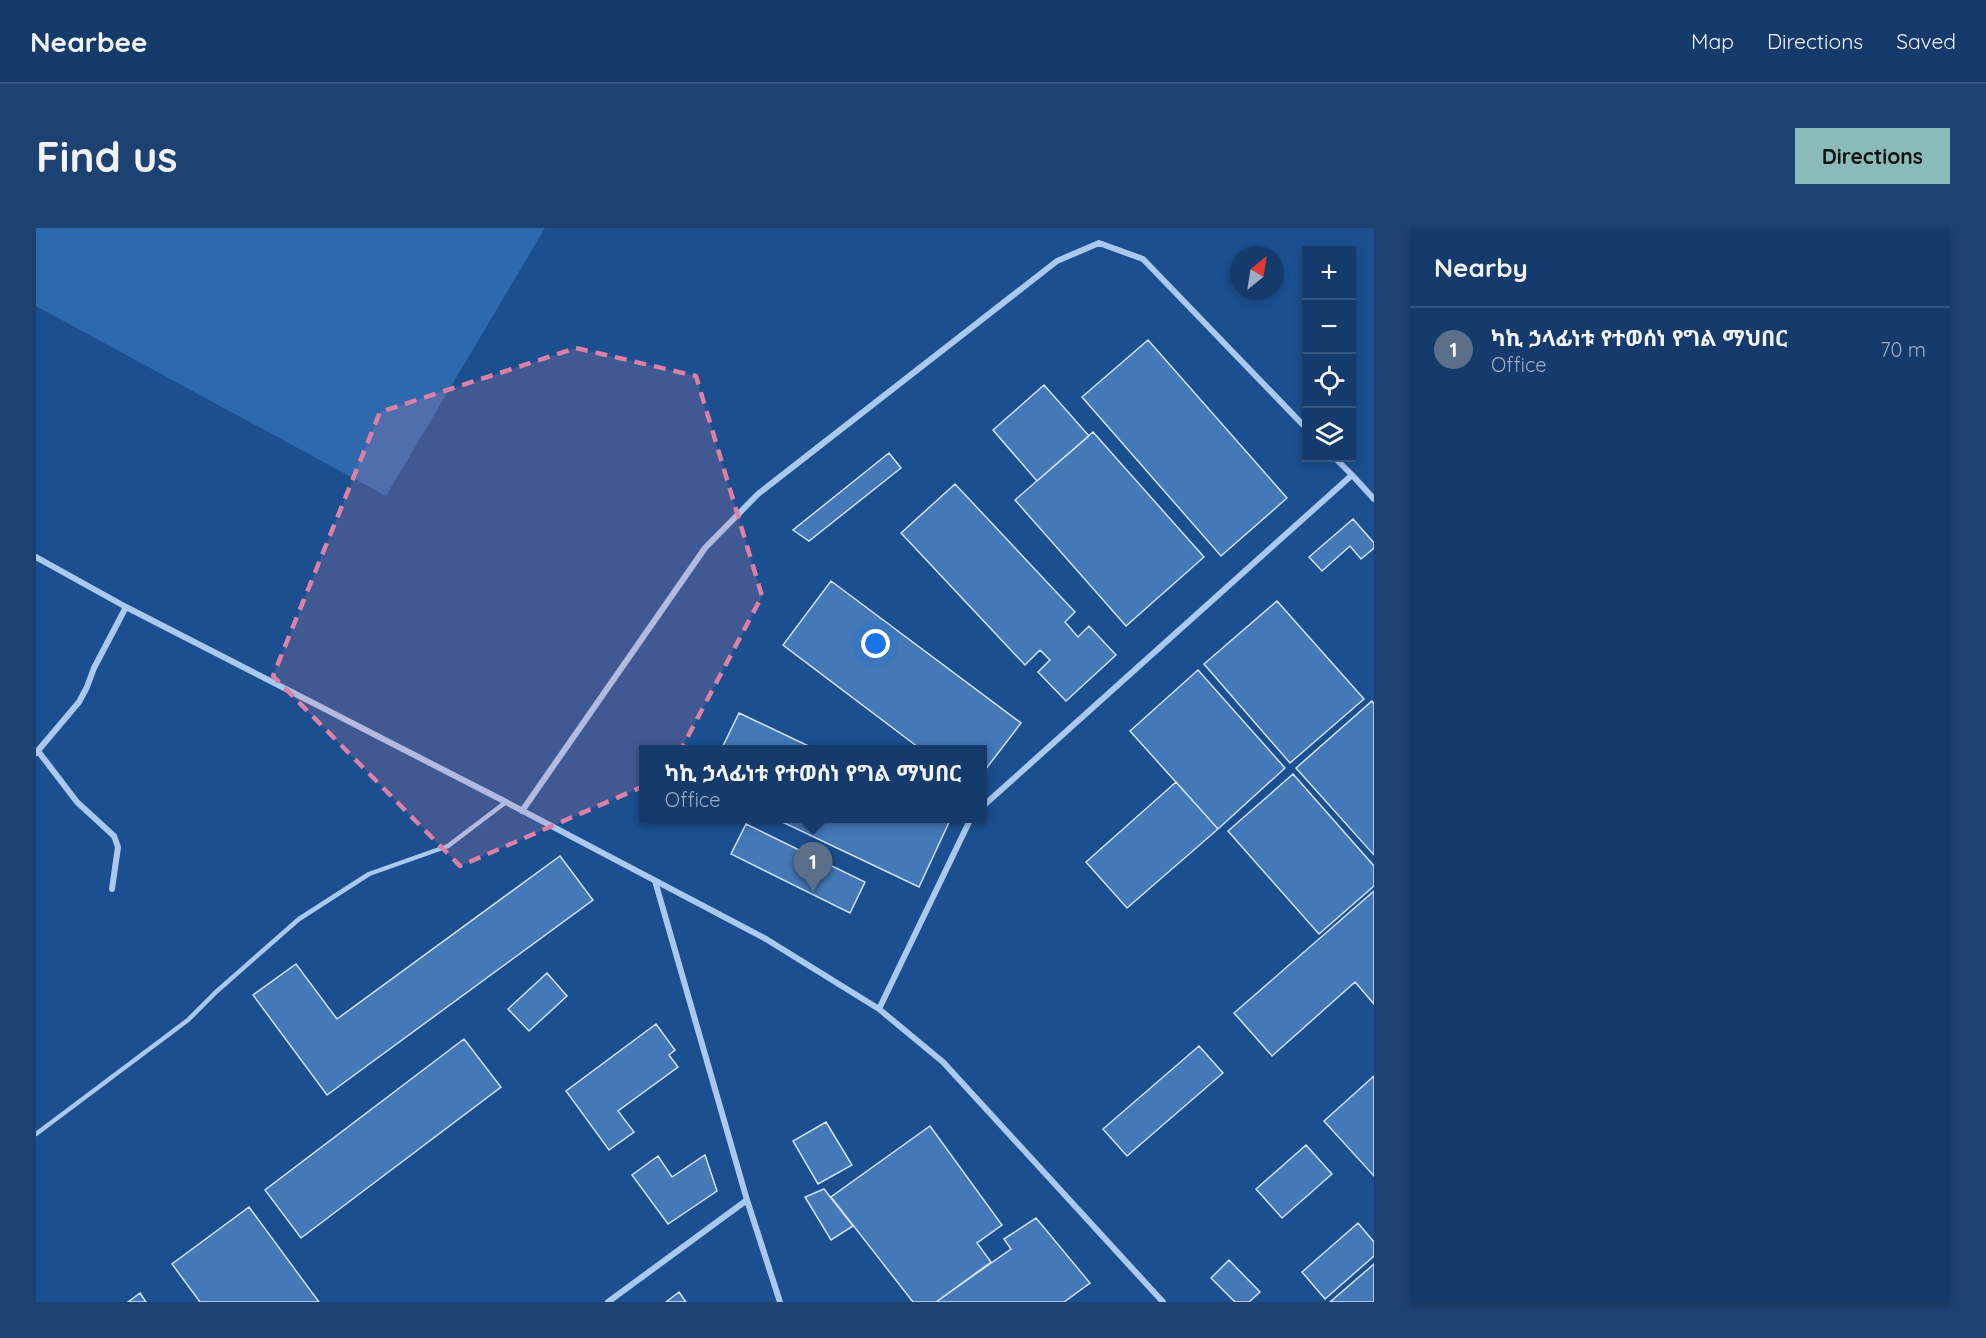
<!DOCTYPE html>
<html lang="en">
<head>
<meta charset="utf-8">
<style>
  :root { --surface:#143b6b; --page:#1d4271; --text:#f1f3f6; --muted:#9dadc1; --line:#33557e; --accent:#8bbbb9 }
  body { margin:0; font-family:Quicksand,"Noto Sans Ethiopic",sans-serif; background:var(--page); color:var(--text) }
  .controls { position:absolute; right:18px; top:18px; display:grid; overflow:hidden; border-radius:0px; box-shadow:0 3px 9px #0003 }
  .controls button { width:54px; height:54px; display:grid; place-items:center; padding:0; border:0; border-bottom:2px solid var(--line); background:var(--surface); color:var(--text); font:30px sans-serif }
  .compass { position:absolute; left:1194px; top:18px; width:54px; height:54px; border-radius:50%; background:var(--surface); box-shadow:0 3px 9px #0003; rotate:30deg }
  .you { position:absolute; left:840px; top:416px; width:21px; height:21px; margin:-15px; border:4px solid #fff; border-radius:50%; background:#1a73e8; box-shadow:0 0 0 9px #1a73e833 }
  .badge { display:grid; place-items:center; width:39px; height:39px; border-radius:50%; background:var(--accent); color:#fff; font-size:20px; font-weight:700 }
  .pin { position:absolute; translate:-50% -50px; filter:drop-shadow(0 2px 3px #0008) }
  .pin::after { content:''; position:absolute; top:32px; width:21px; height:18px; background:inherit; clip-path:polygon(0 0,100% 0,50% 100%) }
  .popup { position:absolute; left:603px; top:517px; width:348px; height:78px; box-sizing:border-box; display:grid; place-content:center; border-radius:0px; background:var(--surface); filter:drop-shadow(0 2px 4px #0005); font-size:20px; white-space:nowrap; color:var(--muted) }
  .popup b { font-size:22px; color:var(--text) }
  .popup::after { content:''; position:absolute; left:50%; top:100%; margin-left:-12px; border:12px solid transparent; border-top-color:var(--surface) }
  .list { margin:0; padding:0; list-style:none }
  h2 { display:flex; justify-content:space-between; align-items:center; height:78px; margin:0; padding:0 24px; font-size:26px }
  h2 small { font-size:20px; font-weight:400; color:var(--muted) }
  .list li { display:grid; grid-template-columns:39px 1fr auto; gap:18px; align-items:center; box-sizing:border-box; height:84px; padding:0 24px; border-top:2px solid var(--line) }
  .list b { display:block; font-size:22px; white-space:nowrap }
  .list p { margin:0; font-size:20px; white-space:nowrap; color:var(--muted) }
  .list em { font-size:20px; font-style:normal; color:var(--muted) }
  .icon { flex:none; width:33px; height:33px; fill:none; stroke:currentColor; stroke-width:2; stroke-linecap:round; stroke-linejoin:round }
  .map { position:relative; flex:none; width:1338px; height:1074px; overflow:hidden; border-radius:0px }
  header { display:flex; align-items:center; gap:36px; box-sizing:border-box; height:84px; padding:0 30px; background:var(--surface); border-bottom:2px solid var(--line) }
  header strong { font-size:28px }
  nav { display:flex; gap:33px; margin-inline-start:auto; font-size:21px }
  .intro { display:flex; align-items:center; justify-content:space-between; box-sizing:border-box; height:144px; padding:0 36px }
  h1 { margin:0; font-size:42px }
  .button { padding:15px 27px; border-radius:0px; background:var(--accent); color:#111; font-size:21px; font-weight:700 }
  main { display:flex; gap:36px; padding:0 36px }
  aside { flex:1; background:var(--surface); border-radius:0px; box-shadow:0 3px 9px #0003 }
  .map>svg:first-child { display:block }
  .green { fill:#2e69ad }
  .building { fill:#4478b7; stroke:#cfe3fa; stroke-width:1.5 }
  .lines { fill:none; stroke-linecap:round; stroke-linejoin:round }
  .service { stroke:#a9c9ee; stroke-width:4.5 }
  .minor { stroke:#a9c9ee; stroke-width:6 }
  .marked { fill:#dd80a5; fill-opacity:0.2; stroke:#dd80a5; stroke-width:4.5; stroke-dasharray:12 8; stroke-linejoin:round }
</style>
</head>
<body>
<header>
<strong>Nearbee</strong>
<nav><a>Map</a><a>Directions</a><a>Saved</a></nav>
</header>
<div class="intro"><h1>Find us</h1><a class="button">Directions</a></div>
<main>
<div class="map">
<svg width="1338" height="1074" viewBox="0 0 1338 1074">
  <rect width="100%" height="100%" fill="#1b4f8f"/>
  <path class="green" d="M0,0H509L350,268L0,78Z"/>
  <path class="building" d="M1112,112L1251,270L1185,328L1046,169Z
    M1008,157L1053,208L1001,253L957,202Z
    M1057,204L1168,329L1090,398L979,272Z
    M853,225L865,240L773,313L757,302Z
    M919,256L1039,384L1029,394L1042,409L1053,398L1080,427L1030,473L1002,444L1014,432L1004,422L989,437L865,305Z
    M1317,291L1338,315V320L1325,331L1314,318L1286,343L1273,329Z
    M795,353L985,495L946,546V522H886L747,417Z
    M1241,373L1328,471L1254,535L1168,436Z
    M1162,442L1249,540L1182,601L1094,503Z
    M1336,473L1338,476V627L1260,540Z
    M703,485L781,522H685Z
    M1257,546L1338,638V658L1283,706L1192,603Z
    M1140,554L1182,601L1091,680L1050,634Z
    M738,590H915L883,659Z
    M710,596L829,654L814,685L695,626Z
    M524,628L557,672L291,867L217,767L260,736L301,791Z
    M1338,663V776L1319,754L1236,828L1198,785Z
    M511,745L531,768L493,803L472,781Z
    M620,796L639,822L633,827L642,839L582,883L598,904L573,922L530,863Z
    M428,811L465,859L265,1010L229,962Z
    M1163,818L1187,845L1091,928L1067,901Z
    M1338,848V948L1288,893Z
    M790,894L816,937L782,956L757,913Z
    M894,898L966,997L941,1015L955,1034L900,1074H877L795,969Z
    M1270,917L1296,946L1246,990L1220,961Z
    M669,927L681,963L632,996L596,947L622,928L636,949Z
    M788,961L817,998L795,1012L769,969Z
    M213,979L283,1074H164L136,1036Z
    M1000,990L1054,1055L1028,1074H900L975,1021L968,1011Z
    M1322,995L1338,1014V1028L1289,1071L1266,1044Z
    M1193,1032L1224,1064L1213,1074H1199L1175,1050Z
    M1338,1036V1074H1294Z
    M643,1064L650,1074H630Z
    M104,1065L110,1074H92Z"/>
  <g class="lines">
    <path class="service" d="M0,906L152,792L180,764L263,691L333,646L412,618L470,574"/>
    <path class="minor" d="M1299,230L1316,247
      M0,329L90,379L470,574L730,711L843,781L907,834L1127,1074
      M2,523L41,574L78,608L82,619L76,661
      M0,525L43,474L51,459L58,440L90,379
      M946,579L1316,247L1338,271
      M486,583L669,320L722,266L1021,33L1063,15L1107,31L1270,200
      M619,653L711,972L744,1074
      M843,781L935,590
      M572,1074L711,972"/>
  </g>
  <path class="marked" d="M540,120L660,148L726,368L631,548L424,638L237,448L344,184Z"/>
</svg>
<div class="controls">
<button>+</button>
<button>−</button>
<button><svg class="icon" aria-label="locate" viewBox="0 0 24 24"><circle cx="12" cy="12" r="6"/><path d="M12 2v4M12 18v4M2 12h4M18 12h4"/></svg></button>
<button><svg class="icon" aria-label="layers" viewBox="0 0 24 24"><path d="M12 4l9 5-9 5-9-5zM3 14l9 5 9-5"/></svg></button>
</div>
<svg class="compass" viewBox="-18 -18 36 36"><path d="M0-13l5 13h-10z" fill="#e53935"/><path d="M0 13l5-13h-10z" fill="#9dadc1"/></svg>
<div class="you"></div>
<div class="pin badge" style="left:777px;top:664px;background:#5c6f8a">1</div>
<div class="popup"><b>ካኪ ኃላፊነቱ የተወሰነ የግል ማህበር</b>Office</div>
</div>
<aside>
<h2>Nearby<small></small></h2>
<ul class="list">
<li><span class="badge" style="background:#5c6f8a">1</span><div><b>ካኪ ኃላፊነቱ የተወሰነ የግል ማህበር</b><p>Office</p></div><em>70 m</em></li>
</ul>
</aside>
</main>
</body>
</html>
